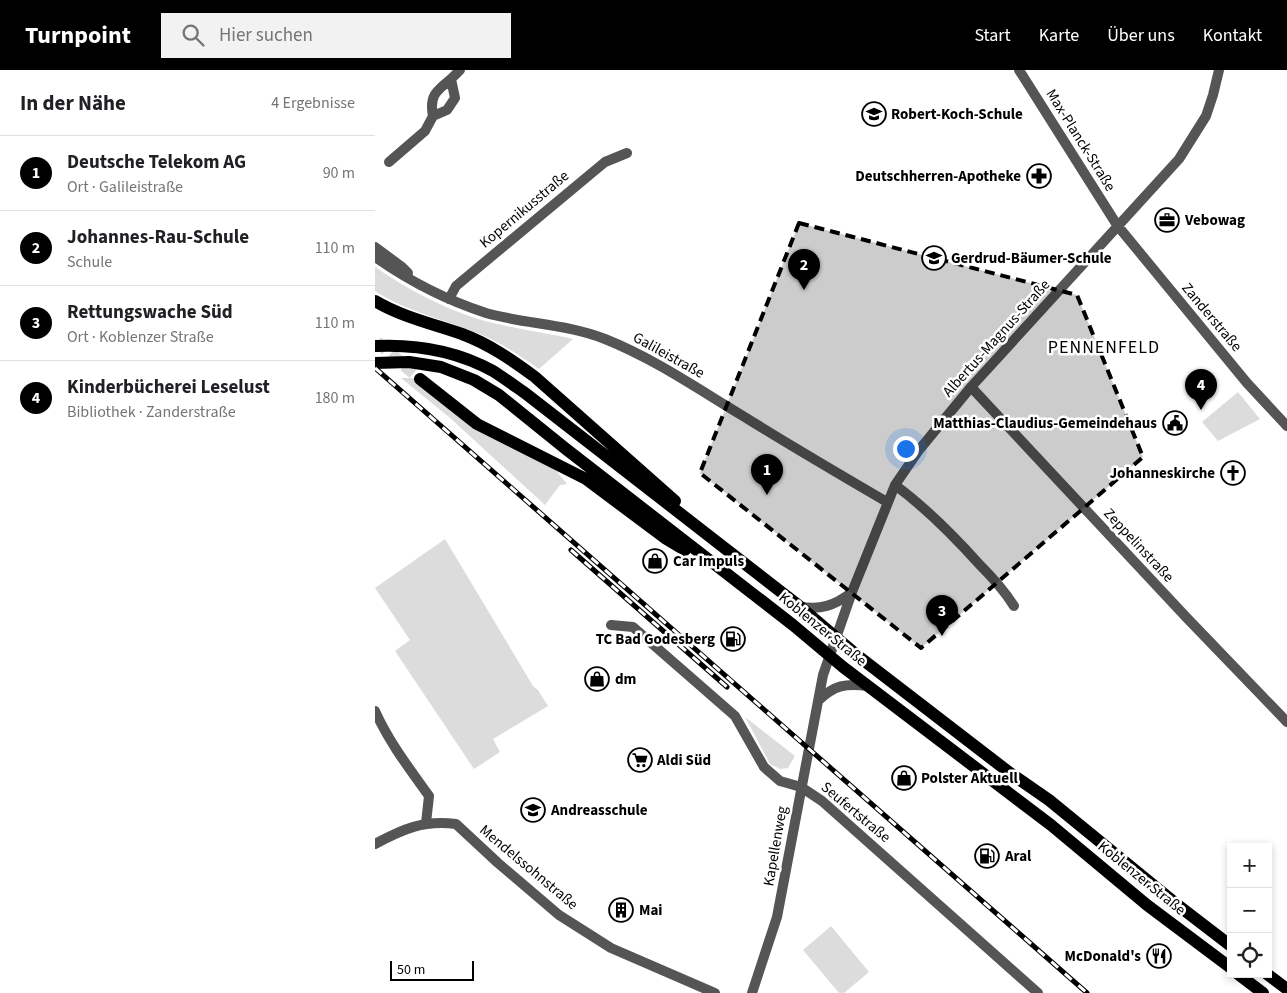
<!DOCTYPE html>
<html lang="de">
<head>
<meta charset="utf-8">
<style>
  :root { --surface:#fff; --page:#f2f2f2; --text:#202124; --muted:#757577; --line:#e0e0e0; --accent:#000 }
  body { margin:0; font-family:"Source Sans 3",sans-serif; background:var(--page); color:var(--text) }
  .controls { position:absolute; right:15px; bottom:15px; display:grid; overflow:hidden; border-radius:0px; box-shadow:0 2px 8px #0003 }
  .controls button { width:45px; height:45px; display:grid; place-items:center; padding:0; border:0; border-bottom:1px solid var(--line); background:var(--surface); color:var(--text); font:25px sans-serif }
  .scale { position:absolute; left:15px; bottom:12px; width:84px; box-sizing:border-box; padding-left:5px; border:2px solid #000; border-top:0; font-size:14px; line-height:18px; white-space:nowrap; color:#000; -webkit-text-stroke:4px #fff; paint-order:stroke }
  .you { position:absolute; left:530px; top:378px; width:18px; height:18px; margin:-12px; border:4px solid #fff; border-radius:50%; background:#1a73e8; box-shadow:0 0 0 8px #1a73e833 }
  .badge { display:grid; place-items:center; width:32px; height:32px; border-radius:50%; background:var(--accent); color:#fff; font-size:16px; font-weight:700 }
  .pin { position:absolute; translate:-50% -41px; filter:drop-shadow(0 1px 2px #0008) }
  .pin::after { content:''; position:absolute; top:26px; width:18px; height:15px; background:inherit; clip-path:polygon(0 0,100% 0,50% 100%) }
  .list { margin:0; padding:0; list-style:none }
  h2 { display:flex; justify-content:space-between; align-items:center; height:65px; margin:0; padding:0 20px; font-size:21px }
  h2 small { font-size:16px; font-weight:400; color:var(--muted) }
  .list li { display:grid; grid-template-columns:32px 1fr auto; gap:15px; align-items:center; box-sizing:border-box; height:75px; padding:0 20px; border-top:1px solid var(--line) }
  .list b { display:block; font-size:19px; white-space:nowrap }
  .list p { margin:0; font-size:16px; white-space:nowrap; color:var(--muted) }
  .list em { font-size:16px; font-style:normal; color:var(--muted) }
  .icon { flex:none; width:28px; height:28px; fill:none; stroke:currentColor; stroke-width:2; stroke-linecap:round; stroke-linejoin:round }
  .map { position:relative; flex:none; width:912px; height:923px; overflow:hidden }
  header { display:flex; align-items:center; gap:30px; box-sizing:border-box; height:70px; padding:0 25px; background:var(--accent); color:#fff }
  header strong { font-size:24px }
  nav { display:flex; gap:28px; margin-inline-start:auto; font-size:18px }
  .search { width:350px; height:45px; background:var(--page); display:flex; align-items:center; gap:12px; box-sizing:border-box; padding:0 18px; border-radius:0px; color:var(--muted); font-size:19px }
  main { display:flex }
  aside { flex:1; background:var(--surface) }
  .map>svg:first-child { display:block }
  .green { fill:#dcdcdc }
  .lines { fill:none; stroke-linecap:round; stroke-linejoin:round }
  .primary-tunnel { stroke:#d9d9d9; stroke-width:12; stroke-dasharray:12 6; stroke-linecap:butt }
  .minor { stroke:#555; stroke-width:10 }
  .primary { stroke:#000; stroke-width:12 }
  .rail-casing { stroke:#000; stroke-width:5 }
  .rail { stroke:#fff; stroke-width:3; stroke-dasharray:9; stroke-linecap:butt }
  .marked { fill:#000; fill-opacity:0.2; stroke:#000; stroke-width:4; stroke-dasharray:10 6; stroke-linejoin:round }
  .labels { text-anchor:middle; stroke-width:5; stroke-linejoin:round; paint-order:stroke }
  .poi-label { font-size:15px; font-weight:bold; fill:#000; stroke:#fff; text-anchor:start }
  .street-label { font-size:15px; fill:#000; stroke:#fff }
  .quarter-label { font-size:18px; letter-spacing:1px; fill:#000; stroke:#fff }
</style>
</head>
<body>
<header>
<strong>Turnpoint</strong>
<div class="search"><svg class="icon" aria-label="search" viewBox="0 0 24 24"><circle cx="10" cy="10" r="6"/><path d="M15 15l6 6"/></svg>Hier suchen</div>
<nav><a>Start</a><a>Karte</a><a>Über uns</a><a>Kontakt</a></nav>
</header>
<main>
<aside>
<h2>In der Nähe<small>4 Ergebnisse</small></h2>
<ul class="list">
<li><span class="badge">1</span><div><b>Deutsche Telekom AG</b><p>Ort · Galileistraße</p></div><em>90 m</em></li>
<li><span class="badge">2</span><div><b>Johannes-Rau-Schule</b><p>Schule</p></div><em>110 m</em></li>
<li><span class="badge">3</span><div><b>Rettungswache Süd</b><p>Ort · Koblenzer Straße</p></div><em>110 m</em></li>
<li><span class="badge">4</span><div><b>Kinderbücherei Leselust</b><p>Bibliothek · Zanderstraße</p></div><em>180 m</em></li>
</ul>
</aside>
<div class="map">
<svg width="912" height="923" viewBox="0 0 912 923">
  <rect width="100%" height="100%" fill="#fff"/>
  <path class="green" d="M0,197C32,219 66,237 103,249C134,258 166,262 198,269L164,299C147,287 126,273 107,265C72,250 32,242 0,221Z
    M26,308H42L181,397L183,403L192,414L185,415L170,435L74,347Z
    M863,322L885,349L843,371L827,352Z
    M70,469L158,616L163,620L173,636L118,669L125,682L99,699L20,581L35,570L0,518Z
    M370,647L420,686L413,698L405,699L395,694Z
    M456,856L494,902L469,923H464L428,880Z"/>
  <g class="lines">
    <path class="primary-tunnel" d="M2,272L45,309"/>
    <path class="minor" d="M644,0L742,155L872,313L912,356
      M58,46C54,26 61,21 76,9
      M14,92L50,61L58,46L72,40L80,28L76,9L85,0
      M0,177L27,197L33,203
      M0,187C34,211 71,230 111,243C150,254 192,254 230,269C280,289 323,319 368,346C416,376 464,404 512,432
      M74,229L81,216L230,92L252,83
      M596,317L811,547L912,652
      M520,415C551,438 578,465 604,494C617,507 629,520 639,536
      M424,536C445,541 460,535 476,523
      M236,555L258,557L360,646L389,697L405,711L426,717L447,731L663,923
      M443,631C459,615 471,613 493,616
      M0,641C14,672 34,698 54,726L51,753
      M0,774C28,759 48,750 81,754L123,793L184,845L236,878L340,923
      M377,923L402,847L448,605L477,522L520,415L544,380L596,317L804,89L831,46L838,25L844,0"/>
    <path class="primary" d="M0,231C27,247 58,254 87,264C114,274 137,290 160,307L300,431
      M0,276C42,274 82,281 118,301C129,308 140,316 150,323L423,535L483,586L635,703L674,730L800,833L856,876
      M0,293L34,292L66,297L99,310L124,325L191,379L418,555L468,597L676,755L772,835L856,898
      M45,309L102,354L211,409L290,468L310,480
      M863,904L888,923
      M892,904L912,919"/>
    <g class="rail-casing">
      <path id="rail" d="M0,298L712,923
        M196,480L352,617"/>
    </g>
    <use href="#rail" class="rail"/>
  </g>
  <path class="marked" d="M424,153L702,225L768,387L546,578L325,403Z"/>
  <defs>
    <g id="school-ring" transform="scale(1.25)"><circle r="9.5" fill="#fff" stroke="#000" stroke-width="1.5"/><path d="M0-5L7-2L0 1L-7-2ZM-4 1L0 2.5L4 1V4Q0 6-4 4Z" fill="#000"/></g>
    <g id="pharmacy-ring" transform="scale(1.25)"><circle r="9.5" fill="#fff" stroke="#000" stroke-width="1.5"/><path d="M-2-6h4v4h4v4h-4v4h-4v-4h-4v-4h4Z" fill="#000"/></g>
    <g id="office-ring" transform="scale(1.25)"><circle r="9.5" fill="#fff" stroke="#000" stroke-width="1.5"/><path d="M-6-3h4V-5.5h4V-3h4V5H-6ZM-1-4.5V-3h2v-1.5ZM-6 0V1H6V0Z" fill="#000"/></g>
    <g id="civic-ring" transform="scale(1.25)"><circle r="9.5" fill="#fff" stroke="#000" stroke-width="1.5"/><path d="M-.6-6.5H3V-4.5H.6V-3L4-1V1h2V6H-6V1h2V-1L-.6-3ZM-1.2 2.5V6h2.4V2.5Z" fill="#000"/></g>
    <g id="church-ring" transform="scale(1.25)"><circle r="9.5" fill="#fff" stroke="#000" stroke-width="1.5"/><path d="M-1.2-6h2.4v3.5h3.3v2.4h-3.3V6h-2.4V-.1h-3.3v-2.4h3.3Z" fill="#000"/></g>
    <g id="shop-ring" transform="scale(1.25)"><circle r="9.5" fill="#fff" stroke="#000" stroke-width="1.5"/><path d="M-5-2.5h2.3a2.7 3.5 0 0 1 5.4 0H5L5.5 6h-11ZM-1.5-2.5h3a1.5 2.3 0 0 0-3 0Z" fill="#000"/></g>
    <g id="fuel-ring" transform="scale(1.25)"><circle r="9.5" fill="#fff" stroke="#000" stroke-width="1.5"/><path d="M-5.5-6h7V0h2V4h1.3V-2.5L3-4.5l.8-.8L6-3V5H2.5V1h-1V6h-7ZM-4.2-4.7v3.2H.2V-4.7Z" fill="#000"/></g>
    <g id="supermarket-ring" transform="scale(1.25)"><circle r="9.5" fill="#fff" stroke="#000" stroke-width="1.5"/><path d="M-6-5.5h2.5l.6 2H6L4.5 2H-2.5L-4.4-4H-6ZM-1.5 3.2a1.3 1.3 0 1 0 .1 0ZM3 3.2a1.3 1.3 0 1 0 .1 0Z" fill="#000"/></g>
    <g id="building-ring" transform="scale(1.25)"><circle r="9.5" fill="#fff" stroke="#000" stroke-width="1.5"/><path d="M-4-6H4V6H1V3H-1V6H-4ZM-2.5-4.3h1.7v1.8h-1.7ZM.8-4.3h1.7v1.8H.8ZM-2.5-1h1.7V.8h-1.7ZM.8-1h1.7V.8H.8Z" fill="#000"/></g>
    <g id="restaurant-ring" transform="scale(1.25)"><circle r="9.5" fill="#fff" stroke="#000" stroke-width="1.5"/><path d="M-5-6h1v4h1v-4h1v4h1v-4h1v5L-1.5 .5V6h-2V.5L-5-1ZM5-6V6H3V1.5H1.5Q1.5-4 5-6Z" fill="#000"/></g>
  </defs>
  <g fill-rule="evenodd">
    <use href="#school-ring" x="499" y="44"/>
    <use href="#pharmacy-ring" x="664" y="106"/>
    <use href="#office-ring" x="792" y="150"/>
    <use href="#school-ring" x="559" y="188"/>
    <use href="#civic-ring" x="800" y="353"/>
    <use href="#church-ring" x="858" y="403"/>
    <use href="#shop-ring" x="280" y="491"/>
    <use href="#fuel-ring" x="358" y="569"/>
    <use href="#shop-ring" x="222" y="609"/>
    <use href="#supermarket-ring" x="265" y="690"/>
    <use href="#shop-ring" x="529" y="708"/>
    <use href="#school-ring" x="158" y="740"/>
    <use href="#fuel-ring" x="612" y="786"/>
    <use href="#building-ring" x="246" y="840"/>
    <use href="#restaurant-ring" x="784" y="886"/>
  </g>
  <g class="labels">
    <g class="poi-label">
      <text x="516" y="49">Robert-Koch-Schule</text>
      <text x="646" y="111" text-anchor="end">Deutschherren-Apotheke</text>
      <text x="810" y="155">Vebowag</text>
      <text x="576" y="193">Gerdrud-Bäumer-Schule</text>
      <text x="782" y="358" text-anchor="end">Matthias-Claudius-Gemeindehaus</text>
      <text x="840" y="408" text-anchor="end">Johanneskirche</text>
      <text x="298" y="496">Car Impuls</text>
      <text x="340" y="574" text-anchor="end">TC Bad Godesberg</text>
      <text x="240" y="614">dm</text>
      <text x="282" y="695">Aldi Süd</text>
      <text x="546" y="713">Polster Aktuell</text>
      <text x="176" y="745">Andreasschule</text>
      <text x="630" y="791">Aral</text>
      <text x="264" y="845">Mai</text>
      <text x="766" y="891" text-anchor="end">McDonald's</text>
    </g>
    <g class="street-label">
      <text transform="translate(706 70) rotate(58)" y="5">Max-Planck-Straße</text>
      <text transform="translate(149 139) rotate(-40)" y="5">Kopernikusstraße</text>
      <text transform="translate(837 247) rotate(50)" y="5">Zanderstraße</text>
      <text transform="translate(621 268) rotate(-48)" y="5">Albertus-Magnus-Straße</text>
      <text transform="translate(294 285) rotate(29)" y="5">Galileistraße</text>
      <text transform="translate(764 475) rotate(47)" y="5">Zeppelinstraße</text>
      <text transform="translate(448 559) rotate(39)" y="5">Koblenzer Straße</text>
      <text transform="translate(481 742) rotate(40)" y="5">Seufertstraße</text>
      <text transform="translate(400 776) rotate(-80)" y="5">Kapellenweg</text>
      <text transform="translate(154 797) rotate(40)" y="5">Mendelssohnstraße</text>
      <text transform="translate(767 808) rotate(39)" y="5">Koblenzer Straße</text>
    </g>
    <g class="quarter-label">
      <text x="729" y="283">PENNENFELD</text>
    </g>
  </g>
</svg>
<div class="controls">
<button>+</button>
<button>−</button>
<button><svg class="icon" aria-label="locate" viewBox="0 0 24 24"><circle cx="12" cy="12" r="6"/><path d="M12 2v4M12 18v4M2 12h4M18 12h4"/></svg></button>
</div>
<div class="scale">50 m</div>
<div class="you"></div>
<div class="pin badge" style="left:392px;top:425px">1</div>
<div class="pin badge" style="left:429px;top:220px">2</div>
<div class="pin badge" style="left:567px;top:566px">3</div>
<div class="pin badge" style="left:826px;top:340px">4</div>
</div>
</main>
</body>
</html>
